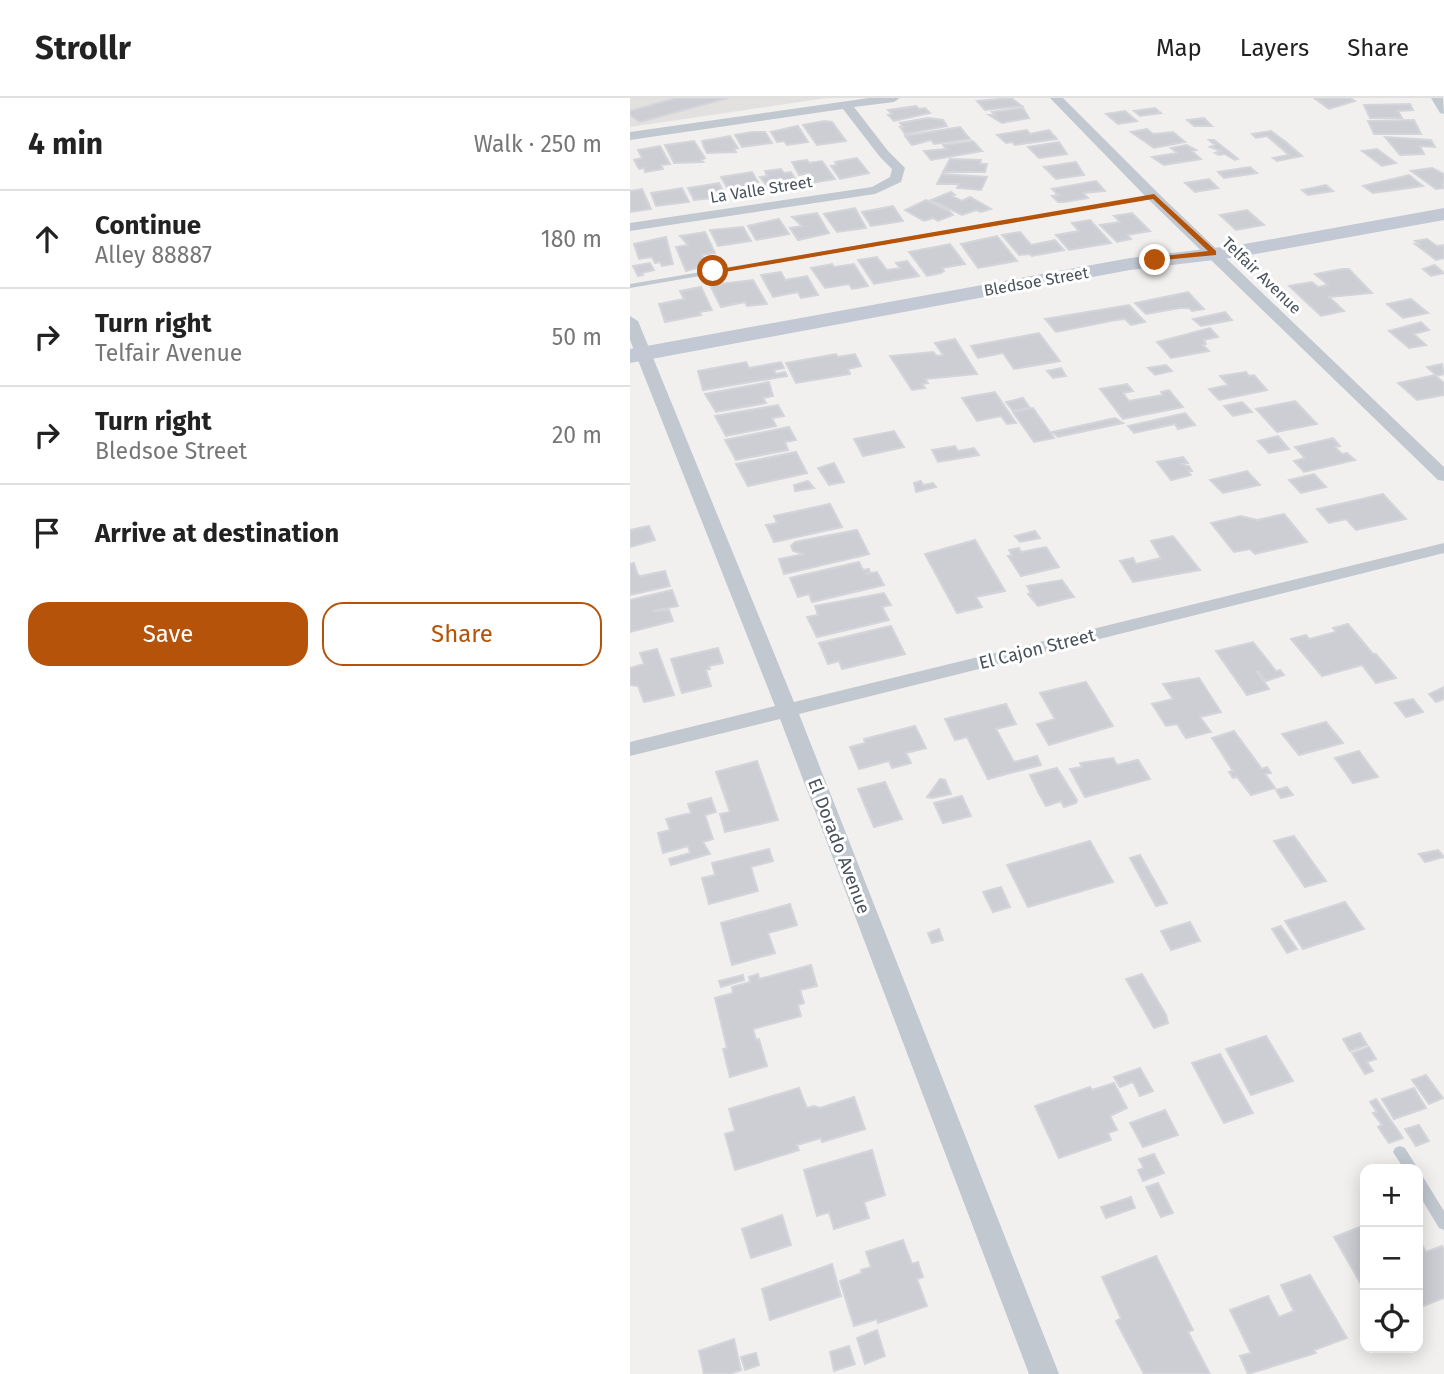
<!DOCTYPE html>
<html lang="en">
<head>
<meta charset="utf-8">
<style>
  :root { --surface:#fff; --page:#f2f2f2; --text:#222; --muted:#767676; --line:#e0e0e0; --accent:#b45309 }
  body { margin:0; font-family:"Fira Sans",sans-serif; background:var(--page); color:var(--text) }
  .controls { position:absolute; right:21px; bottom:21px; display:grid; overflow:hidden; border-radius:14px; box-shadow:0 4px 18px #0003 }
  .controls button { width:63px; height:63px; display:grid; place-items:center; padding:0; border:0; border-bottom:2px solid var(--line); background:var(--surface); color:var(--text); font:35px sans-serif }
  .stop { position:absolute; width:21px; height:21px; margin:-16px; border:5px solid #b45309; border-radius:50%; background:#fff }
  .stop.end { background:#b45309; border-color:#fff; box-shadow:0 2px 7px #0008 }
  .list { margin:0; padding:0; list-style:none }
  h2 { display:flex; justify-content:space-between; align-items:center; height:91px; margin:0; padding:0 28px; font-size:30px }
  h2 small { font-size:23px; font-weight:400; color:var(--muted) }
  .list li { display:grid; grid-template-columns:46px 1fr auto; gap:21px; align-items:center; box-sizing:border-box; height:98px; padding:0 28px; border-top:2px solid var(--line) }
  .list b { display:block; font-size:26px; white-space:nowrap }
  .list p { margin:0; font-size:23px; white-space:nowrap; color:var(--muted) }
  .list em { font-size:23px; font-style:normal; color:var(--muted) }
  .actions { display:flex; gap:14px; padding:21px 28px }
  .actions a { flex:1; padding:16px 0; border:2px solid var(--accent); border-radius:21px; text-align:center; font-size:24px; color:var(--accent) }
  .actions .main { background:var(--accent); color:#fff }
  .icon { flex:none; width:38px; height:38px; fill:none; stroke:currentColor; stroke-width:2; stroke-linecap:round; stroke-linejoin:round }
  .map { position:relative; flex:none; width:814px; height:1276px; overflow:hidden }
  header { display:flex; align-items:center; gap:42px; box-sizing:border-box; height:98px; padding:0 35px; background:var(--surface); border-bottom:2px solid var(--line) }
  header strong { font-size:33px }
  nav { display:flex; gap:38px; margin-inline-start:auto; font-size:24px }
  main { display:flex }
  aside { flex:1; background:var(--surface) }
  .map>svg:first-child { display:block }
  .education { fill:#e2e1e0 }
  .building { fill:#cdced3; stroke:#d4d5da; stroke-width:2 }
  .lines { fill:none; stroke-linecap:round; stroke-linejoin:round }
  .lane { fill:#c1c8d0; fill-rule:evenodd }
  .street { fill:#c1c8d0; fill-rule:evenodd }
  .secondary { fill:#c2c9d4; fill-rule:evenodd }
  .route { fill:#b45309 }
  .labels { text-anchor:middle; stroke-width:6; stroke-linejoin:round; paint-order:stroke }
  .far-street-label { font-size:16px; fill:#49515b; stroke:#fff }
  .street-label { font-size:18px; fill:#49515b; stroke:#fff }
</style>
</head>
<body>
<header>
<strong>Strollr</strong>
<nav><a>Map</a><a>Layers</a><a>Share</a></nav>
</header>
<main>
<aside>
<h2>4 min<small>Walk · 250 m</small></h2>
<ul class="list">
<li><svg class="icon" aria-label="ahead" viewBox="0 0 24 24"><path d="M12 20V5M6 11l6-6 6 6"/></svg><div><b>Continue</b><p>Alley 88887</p></div><em>180 m</em></li>
<li><svg class="icon" aria-label="right" viewBox="0 0 24 24"><path d="M7 20v-9h11M14 6l5 5-5 5"/></svg><div><b>Turn right</b><p>Telfair Avenue</p></div><em>50 m</em></li>
<li><svg class="icon" aria-label="right" viewBox="0 0 24 24"><path d="M7 20v-9h11M14 6l5 5-5 5"/></svg><div><b>Turn right</b><p>Bledsoe Street</p></div><em>20 m</em></li>
<li><svg class="icon" aria-label="arrive" viewBox="0 0 24 24"><path d="M6 21V4h12l-3 4 3 4H6"/></svg><div><b>Arrive at destination</b></div></li>
</ul>
<div class="actions"><a class="main">Save</a><a>Share</a></div>
</aside>
<div class="map">
<svg width="814" height="1276" viewBox="0 0 814 1276">
  <rect width="100%" height="100%" fill="#f2f0ef"/>
  <path class="education" d="M0,0H197L0,29Z"/>
  <path class="building" d="M47,0H98L10,24L0,17V13Z
    M381,0L392,8L355,12L347,3Z
    M684,0H720L725,3L699,11Z
    M780,6L783,12L768,13L772,20H740L734,7Z
    M286,8L289,11L295,10L300,15L264,23L258,17L262,16L258,12Z
    M393,10L399,20L372,25L359,17H365L362,14Z
    M525,10L531,15L510,18L504,13Z
    M495,13L507,23L488,26L476,16Z
    M298,20L313,22L317,28L275,36L270,29H273L270,25Z
    M574,20L582,28H564L557,22Z
    M784,22L791,36H744L738,23Z
    M194,23L202,24L216,43L187,47L173,27Z
    M168,28L178,44L157,47L154,43L147,44L141,34Z
    M330,29L340,41L304,46L301,42L282,47L275,38Z
    M517,31L523,36L543,34L555,44L524,50L501,34Z
    M397,32L400,36L419,32L427,41L385,47L382,44L376,45L367,37Z
    M641,33L656,44L672,58L647,63L643,60L659,57L637,38L626,40L622,36Z
    M122,34H135L142,45L112,49L105,37Z
    M100,38L108,50L104,51L106,54L77,55L74,49L72,43Z
    M755,39L801,42L805,49L790,48L794,56L770,57Z
    M579,42H584L608,61L605,62L595,56L589,57L585,55L591,53L580,49L585,47Z
    M64,43L75,60L71,62L73,64L44,65L35,47Z
    M343,43L352,53L301,62L294,53L316,51L313,47Z
    M429,44L437,56L409,60L398,49Z
    M556,47L566,52L562,53L571,61L534,67L522,59L547,55L541,50Z
    M30,48L40,66L31,67L33,71L15,74L14,70L9,71L4,62L12,60L8,52Z
    M747,51L766,65L752,68L732,53Z
    M227,60L239,75L210,81L201,68L207,67L205,64Z
    M320,61L351,62L350,66H357L355,74H313Z
    M177,62L179,65L192,63L205,81L182,85L180,82L183,81L179,75L169,77L162,64Z
    M446,64L454,77L426,81L414,69Z
    M620,69L627,75L594,80L588,74Z
    M802,70L814,76V85L812,86L814,90L806,91L781,73Z
    M151,71L154,75L161,74L170,88L139,91L130,79L137,78L135,73Z
    M122,74L128,84L117,86L120,91H124L126,94L102,98L91,79Z
    M312,76L357,79L351,92L327,90L329,86H307Z
    M779,77L793,88L743,95L733,88Z
    M579,81L588,90L565,94L555,85Z
    M466,83L475,93L453,95L458,100L434,104H428L422,98L428,97L422,91Z
    M89,85L96,99L64,102L58,90Z
    M696,87L703,93L678,97L672,92Z
    M52,90L59,104L26,108L21,95Z
    M12,91L21,111L0,114V93Z
    M321,94L325,97L322,98L332,103L340,99L361,111L351,114L346,112L332,117L301,102Z
    M296,102L319,113L323,117L308,123L303,120L294,123L275,112Z
    M263,108L273,123L241,128L232,114Z
    M225,110L236,130L207,134L194,116Z
    M617,112L634,127L606,132L590,117Z
    M187,115L199,135L168,142L160,130L172,128L162,119Z
    M502,115L520,133L497,137L501,141L487,144L470,127L490,124L484,118Z
    M149,121L159,136L126,142L118,128Z
    M460,122L481,145L439,152L426,137L449,133L442,125Z
    M113,129L121,143L88,148L80,132Z
    M75,134L85,155L72,157L78,167L56,173L46,149L58,147L50,138Z
    M390,134L401,147L425,142L434,152L402,158L400,156L389,157L372,137Z
    M367,138L387,163L348,170L331,146Z
    M36,139L43,166L32,168L30,164L25,165L22,159L9,161L4,146Z
    M797,141L807,148L814,147V160L806,162L785,146H789L785,143Z
    M320,146L335,166L312,170L314,173L311,175L297,178L279,154Z
    M247,159L257,172L270,170L266,165L277,163L289,178L244,186L228,162Z
    M20,165L24,172L11,175L13,177L8,178L3,168Z
    M202,166L204,169L224,166L238,188L222,191L219,186L195,190L181,170Z
    M804,167L806,168L814,175L801,178L793,171Z
    M713,171H719L742,195L699,199L714,213L691,218L659,188L682,184L688,189L698,187L685,176Z
    M151,174L155,182L177,178L188,197L171,200L168,194L143,199L131,177Z
    M123,182L137,206L117,208L115,204L91,209L80,187Z
    M71,189L82,212L70,214L71,217L35,224L29,206L54,201L50,193Z
    M558,194L574,211L562,213L559,210H550L516,216L505,205Z
    M781,201L798,215L773,220L757,206Z
    M499,207L515,224L501,227L495,221L486,222L426,234L415,221Z
    M595,214L602,222L571,228L563,221Z
    M791,224L799,232L784,236L796,247L779,250L759,233Z
    M580,230L588,239L574,242L576,246L573,247L579,253L541,260L527,244Z
    M409,235L430,263L384,271L373,255L348,260L341,248Z
    M325,241L347,276L295,281L298,285L292,286L295,290L282,292L260,258L303,254L307,258L313,257L305,245Z
    M206,256L208,259L225,256L231,268L218,271L220,276L166,285L156,265Z
    M116,264L119,270L151,264L154,270L144,272L146,276L155,274L157,278L73,292L68,273Z
    M812,266L814,276L807,278L797,269Z
    M536,267L542,273L525,277L518,270Z
    M431,270L436,278L423,280L417,273Z
    M616,274L619,278L624,277L637,292L589,302L579,291L598,287L590,278Z
    M805,277L814,285V297L787,302L768,285Z
    M139,284L143,298L133,300L136,305L86,314L75,296Z
    M497,286L503,293L493,295L499,303L533,297L531,294L539,292L553,309L493,321L470,291Z
    M365,294L386,325L377,326L371,318L347,323L332,300Z
    M393,300L400,310L383,313L376,304Z
    M665,303L687,326L647,334L626,311Z
    M612,304L622,314L603,318L594,308Z
    M148,307L154,318L142,320L146,328L96,338L85,318Z
    M403,310L424,340L404,344L383,314Z
    M555,315L565,327L548,331L545,326L504,335L498,328Z
    M485,320L493,325L428,339L422,334Z
    M159,329L166,342L155,344L158,352L106,362L95,342Z
    M264,333L274,349L233,358L224,341Z
    M648,338L659,351L639,355L628,343Z
    M703,340L710,348L705,349L712,356L717,355L725,362L674,374L664,363L675,360L665,349Z
    M325,348L328,353L344,350L349,357L308,364L302,352Z
    M166,354L177,375L118,388L106,366Z
    M553,359L558,365L553,366L559,368L562,373H558L561,377L541,382L527,364Z
    M204,365L214,384L199,387L188,370Z
    M617,373L630,387L593,395L580,382Z
    M684,376L696,389L671,395L659,382Z
    M178,383L184,390L165,393L164,387Z
    M291,383L293,387L303,385L306,389L286,394L284,385Z
    M753,396L776,421L726,432L716,421L699,425L687,411Z
    M200,406L212,429L144,444L136,427L147,425L144,418Z
    M654,416L677,444L625,456L620,451L604,454L581,425L611,418L627,422Z
    M19,428L25,442L0,449V432Z
    M227,432L239,456L154,476L149,461L174,456L163,453L161,448L165,444Z
    M405,433L410,440L390,444L385,438Z
    M543,438L570,472L503,484L490,463L503,460L506,466L531,460L521,443Z
    M345,442L375,493L346,499L352,509L327,515L295,456Z
    M416,449L429,469L391,478L378,458L382,457L379,452L389,450L391,454Z
    M229,464L233,472L239,471L240,474L235,476L247,474L254,487L182,504L179,496L168,499L160,480Z
    M4,465L8,477L11,478L35,473L40,488L0,497V466Z
    M432,482L444,499L408,508L398,496L401,495L397,488Z
    M42,492L48,508L23,513L39,512L43,523L0,534V502Z
    M254,495L261,507L252,509L259,522L187,539L177,519L188,517L185,508Z
    M718,526L743,556H746L766,580L746,585L732,567L692,578L661,541L676,537L679,541L706,534L703,530Z
    M261,528L275,556L212,571L209,563L198,566L189,545Z
    M623,544L646,573L650,572L654,577L636,583L629,574H627L639,591L617,597L586,553Z
    M88,550L93,565L79,568L80,571L76,572L81,588L52,595L41,561Z
    M27,551L44,597L14,604L8,588L0,587V570L14,566L10,555Z
    M569,580L591,614L570,619L581,634L556,640L547,626L536,628L522,606L543,601L533,586Z
    M456,584L483,628L419,647L407,626L425,621L410,595Z
    M814,589V601L806,604L799,596Z
    M783,601L793,614L776,619L765,605Z
    M376,606L386,626L366,631L384,664L407,658L411,667L358,681L337,639L325,642L315,621Z
    M696,624L713,645L669,657L652,636Z
    M285,628L296,650L276,655L281,665L262,670L259,663L229,671L220,649L235,645L234,641Z
    M604,633L632,671L637,669L641,675L635,676L645,690L621,697L607,679L603,680L599,674L603,673L582,640Z
    M729,653L748,679L723,685L705,660Z
    M483,660L487,667L508,662L520,681L455,699L440,671L452,669L450,665Z
    M127,663L148,722L95,734L90,716L100,714L86,674Z
    M427,670L447,702L446,705L434,709L431,703L416,708L408,694L400,677Z
    M310,681L315,682L321,696L302,700L297,699Z
    M255,684L272,721L244,729L228,691Z
    M657,689L663,697L651,700L646,692Z
    M332,698L341,718L313,725L304,705Z
    M81,700L86,714L75,717L83,741L73,744L80,756L41,767L39,761L60,755L58,748L33,755L28,735L40,732L36,721L61,715L58,706Z
    M664,738L696,783L675,789L644,743Z
    M460,743L483,784L398,809L377,767Z
    M139,751L143,763L121,769L128,793L79,806L72,780L85,777L82,765Z
    M808,752L814,759L795,764L789,756Z
    M510,757L537,805L526,808L500,760Z
    M371,789L380,809L363,814L353,794Z
    M715,804L734,831L673,851L655,823Z
    M160,806L167,827L138,835L145,855L102,867L91,825Z
    M560,824L570,843L541,852L531,833Z
    M651,828L667,851L657,855L642,831Z
    M309,831L313,842L302,845L298,835Z
    M181,867L187,888L170,892L174,905L168,907L171,918L123,931L126,942L129,941L137,968L100,979L93,951L97,950L85,900L103,895L102,889L120,884L119,879L128,876L129,881Z
    M512,876L536,917L538,925L524,930L496,881Z
    M113,877L114,882L91,889L89,883Z
    M730,935L737,947L720,953L713,941Z
    M636,938L663,983L621,997L596,951Z
    M739,949L746,961L737,964L743,973L735,976L722,955Z
    M590,956L623,1015L594,1025L562,965Z
    M510,970L523,993L510,998L503,984L490,989L484,979Z
    M796,977L813,1000L799,1006L782,982Z
    M484,985L497,1010L480,1018L487,1032L478,1035L481,1042L429,1060L405,1008L460,989L462,992Z
    M169,990L177,1010L184,1008L190,1010L224,999L235,1031L192,1044L191,1040L167,1047L169,1052L105,1072L95,1036L105,1033L99,1011Z
    M784,990L796,1010L764,1021L752,1001Z
    M746,1001L773,1040L759,1045L748,1029L752,1027L743,1015L747,1014L740,1004Z
    M535,1012L548,1037L513,1049L500,1025Z
    M789,1027L799,1043L786,1048L775,1031Z
    M242,1052L255,1097L234,1104L239,1120L204,1131L199,1114L187,1118L174,1072Z
    M524,1056L534,1075L513,1083L508,1072L514,1070L509,1061Z
    M528,1085L543,1115L531,1119L516,1089Z
    M501,1099L505,1110L476,1120L471,1109Z
    M152,1117L161,1147L121,1160L112,1131Z
    M735,1127V1193L704,1139Z
    M788,1140L796,1154L812,1148L814,1152V1200L788,1210Z
    M273,1142L282,1166L288,1164L293,1179L287,1181L297,1208L248,1225L247,1221L224,1228L210,1183L232,1175L231,1172L241,1169L236,1154Z
    M526,1158L563,1232L558,1234L580,1276H514L486,1223L491,1220L472,1179Z
    M202,1166L211,1198L140,1222L132,1191Z
    M680,1177L717,1240L684,1252L686,1255L618,1276L610,1258L621,1255L600,1212L638,1198L649,1219L664,1213L651,1187Z
    M247,1232L255,1258L235,1266L227,1240Z
    M104,1241L111,1272L100,1276H74L69,1253Z
    M219,1248L225,1266L204,1273L200,1254Z
    M126,1255L129,1267L115,1272L111,1259Z"/>
  <g class="lines">
    <path class="lane" d="M524,97L526,98V100L0,190V186Z
      M770,1048L775,1050L788,1071H774L763,1054L765,1050Z
      M788,1077L793,1079L814,1113V1132L809,1130L788,1095Z"/>
    <path class="street" d="M239,0H270L264,4L224,9L258,53L275,70L271,84L245,96L0,133V125L242,89L260,79L262,71L250,59L213,11L0,42V34Z
      M420,0H433L529,96L814,369V383L808,382L519,102Z
      M801,0H813L814,16L810,15Z
      M0,218L8,223L164,604L814,445V455L169,616L429,1276H399L150,621L0,658V644L145,608L0,242Z"/>
    <path class="secondary" d="M814,110V122L609,159L500,172L0,265V251L500,160L609,147Z"/>
  </g>
  <path class="route" d="M524,96L586,153V157L522,163L525,159L578,153L523,101L83,176L79,173Z"/>
  <g class="labels">
    <g class="far-street-label">
      <text transform="translate(131 91) rotate(-9)" y="6">La Valle Street</text>
      <text transform="translate(632 177) rotate(44)" y="6">Telfair Avenue</text>
      <text transform="translate(406 183) rotate(-10)" y="6">Bledsoe Street</text>
    </g>
    <g class="street-label">
      <text transform="translate(407 551) rotate(-14)" y="6">El Cajon Street</text>
      <text transform="translate(209 748) rotate(69)" y="6">El Dorado Avenue</text>
    </g>
  </g>
</svg>
<div class="controls">
<button>+</button>
<button>−</button>
<button><svg class="icon" aria-label="locate" viewBox="0 0 24 24"><circle cx="12" cy="12" r="6"/><path d="M12 2v4M12 18v4M2 12h4M18 12h4"/></svg></button>
</div>
<div class="stop" style="left:83px;top:173px"></div>
<div class="stop end" style="left:525px;top:162px"></div>
</div>
</main>
</body>
</html>
